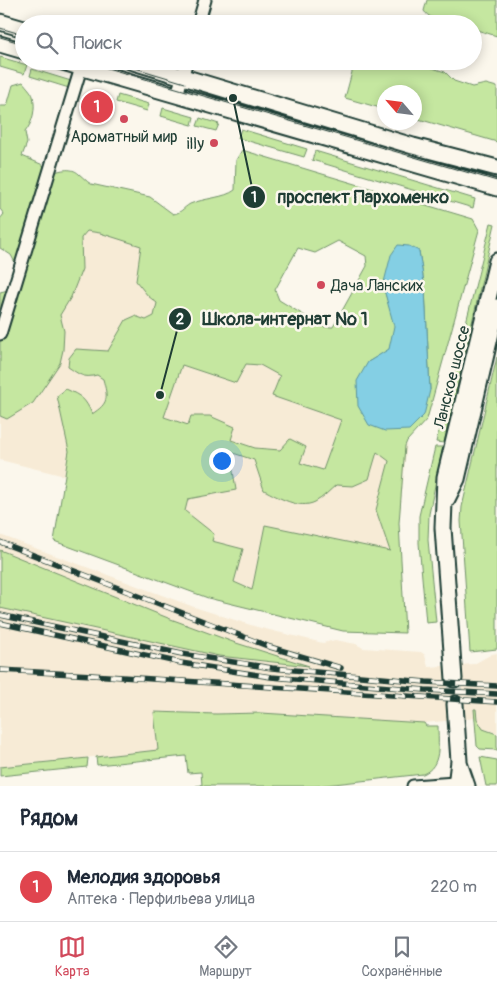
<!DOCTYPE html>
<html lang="ru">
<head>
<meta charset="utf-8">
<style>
  :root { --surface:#fff; --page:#f6f6f7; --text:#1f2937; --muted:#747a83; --line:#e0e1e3; --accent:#d1495b }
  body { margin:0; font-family:Pangolin,sans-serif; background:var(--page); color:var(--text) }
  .compass { position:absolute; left:377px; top:85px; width:45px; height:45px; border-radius:50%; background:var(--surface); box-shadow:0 2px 12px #0003; rotate:298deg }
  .you { position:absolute; left:221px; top:460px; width:18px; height:18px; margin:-12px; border:4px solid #fff; border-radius:50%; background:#1a73e8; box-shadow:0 0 0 8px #1a73e833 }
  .badge { display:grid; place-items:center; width:32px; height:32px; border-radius:50%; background:var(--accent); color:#fff; font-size:16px; font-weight:700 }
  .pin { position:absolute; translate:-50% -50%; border:2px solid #fff; box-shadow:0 1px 5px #0006 }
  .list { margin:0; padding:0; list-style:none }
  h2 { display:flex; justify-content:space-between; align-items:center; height:65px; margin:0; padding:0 20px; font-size:21px }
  h2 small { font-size:16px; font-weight:400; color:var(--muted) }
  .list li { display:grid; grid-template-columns:32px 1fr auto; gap:15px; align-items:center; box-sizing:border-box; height:70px; padding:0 20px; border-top:1px solid var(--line) }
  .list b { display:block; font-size:19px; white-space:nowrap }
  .list p { margin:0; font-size:16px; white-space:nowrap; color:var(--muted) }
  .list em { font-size:16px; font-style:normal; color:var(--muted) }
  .icon { flex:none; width:28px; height:28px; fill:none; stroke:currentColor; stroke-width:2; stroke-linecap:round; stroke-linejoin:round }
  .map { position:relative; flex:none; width:497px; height:786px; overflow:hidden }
  .search { position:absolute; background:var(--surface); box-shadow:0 2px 12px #0003; left:15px; right:15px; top:15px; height:55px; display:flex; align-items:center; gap:12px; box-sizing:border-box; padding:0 18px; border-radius:28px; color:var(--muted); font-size:19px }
  .sheet { height:135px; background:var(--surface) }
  nav { display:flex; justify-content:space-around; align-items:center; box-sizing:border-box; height:70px; border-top:1px solid var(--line); background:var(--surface); font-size:14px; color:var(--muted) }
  nav a { display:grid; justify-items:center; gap:2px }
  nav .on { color:var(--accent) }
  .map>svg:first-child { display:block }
  .built { fill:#f7ebd6 }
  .green { fill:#c5e7a0; stroke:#72926a; fill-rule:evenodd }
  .water { fill:#84cfe4; stroke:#5c959e }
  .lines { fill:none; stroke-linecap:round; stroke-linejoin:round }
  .major-tunnel { stroke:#cfd2c7; stroke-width:15; stroke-dasharray:15 8; stroke-linecap:butt }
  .minor-casing { stroke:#1f3d34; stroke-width:15 }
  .major-casing { stroke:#1f3d34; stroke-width:19 }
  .minor { stroke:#fbf7ec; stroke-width:11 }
  .major { stroke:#fbf7ec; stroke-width:15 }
  .tram { stroke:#1f3d34; stroke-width:1 }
  .rail-casing { stroke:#1f3d34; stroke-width:5.5 }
  .rail { stroke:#fbf7ec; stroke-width:4; stroke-dasharray:11; stroke-linecap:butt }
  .poi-dot { fill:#d1495b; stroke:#fbf7ec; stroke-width:2 }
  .labels { text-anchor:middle; stroke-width:5; stroke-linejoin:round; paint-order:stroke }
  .poi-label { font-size:16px; fill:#1f3d34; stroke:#fbf7ec }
  .street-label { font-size:16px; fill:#1f3d34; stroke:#fbf7ec }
  .leader { fill:none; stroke:#1f3d34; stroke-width:2 }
  .callout-dot { fill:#1f3d34; stroke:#fbf7ec; stroke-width:2 }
  .mark-label { font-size:15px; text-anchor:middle; font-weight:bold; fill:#fff }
  .callout-label { font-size:18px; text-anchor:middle; font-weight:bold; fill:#1f3d34; stroke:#fbf7ec; stroke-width:5; stroke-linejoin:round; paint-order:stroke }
</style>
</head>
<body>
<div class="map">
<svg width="497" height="786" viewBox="0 0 497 786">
  <rect width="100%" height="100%" fill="#fbf7ec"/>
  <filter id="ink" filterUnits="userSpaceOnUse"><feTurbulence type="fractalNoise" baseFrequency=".02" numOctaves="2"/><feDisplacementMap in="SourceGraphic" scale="10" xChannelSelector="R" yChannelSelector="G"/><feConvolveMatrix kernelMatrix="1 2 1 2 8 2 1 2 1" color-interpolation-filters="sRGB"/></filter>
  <g filter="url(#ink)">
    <path class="built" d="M59,180L219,229L255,357L407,441L399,523L405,633L343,631L208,598L54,541L65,476L0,460V371Z
      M0,535L194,607L257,627L323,643L335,640L356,644L363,648L421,652L425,655L428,667L474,664L492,654L497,653V733L483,729L476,718L424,723L261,713L216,714L154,712L158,750L0,767Z"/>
    <path class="green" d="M427,0H497V36L473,29V24C459,24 432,23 424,11Z
      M0,57L27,65L24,74L0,67Z
      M355,61H388L404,66L406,61H411L445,72L454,81L472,87L486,84L497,87V142L415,118L414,92H384V109L345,98Z
      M32,69L71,81L69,88L30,76Z
      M23,82C26,86 32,92 33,96C36,109 33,122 25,132L27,143L22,156L43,165L48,174C58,171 71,166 79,174C84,178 86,181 91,184L150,197L173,214C181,213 183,208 190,204C204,198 225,198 235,190L236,160L242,150L473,219L479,230L427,419L407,441L405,446L399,523L405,633L343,631L208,598L54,541L69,451L57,396L66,389C81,396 85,398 92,414C109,403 108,398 103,379L97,375C83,379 79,374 68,367L69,358L76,349L108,351L126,320L135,316L146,320L154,316L157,303L148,296L136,281L141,246L100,233L87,231L81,238L82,269L71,297L60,315L64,331L63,350L60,363L33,403L7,419L0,416V292L17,288L21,274L11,255L0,248V219L4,214L0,209V106H7L13,85ZM338,241L366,256L367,266L333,327H323L279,300L275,290L298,248L315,253ZM419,251L425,289L430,390L368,362L389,350L395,326L383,286ZM246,364L260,365L280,376L272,396L341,420L323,470L300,463L306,447L290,439L280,450L255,448L231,440L235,427L210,416H191L188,425L164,417L182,365L236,383ZM230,452L254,460L264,490C278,497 299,510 315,502C323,498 330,490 336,485L353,486L369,479L377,452L389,461L376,510L390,551L265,525L252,590L234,582L243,549L212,541L214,534L185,511L188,499L236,490Z
      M118,95L149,104L147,111L116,102Z
      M163,108L194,117L192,125L161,116Z
      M200,118L219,124L216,131L197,126Z
      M241,129L307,149L304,157L238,138Z
      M315,151L475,199L473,208L312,160Z
      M491,223L495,224L444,443L436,442Z
      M497,357V649L470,652L461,521L462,507Z
      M435,447H443L429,514L428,540L436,622L426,623L419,543V516Z
      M0,550L168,618L233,642L309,666L219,656L0,608Z
      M474,709H476L477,719L483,729L497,734V750L480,749L477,746Z
      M154,712L216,714L261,713L424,723L426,726H438C438,744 442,766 423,774L316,786H196L202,785L201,772L188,773L186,756L97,765L96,757L158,750Z
      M480,757L497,760V786H486Z
      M88,758L87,767L0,776V767Z"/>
    <path class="water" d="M398,245L409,246L419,251L425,289L430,390L424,415L409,430L385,431L369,425L358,406L357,381L368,362L389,349L394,326L383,286L391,255Z"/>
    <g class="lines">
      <path class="major-tunnel" d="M454,679L455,704"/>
      <g class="minor-casing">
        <path id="minor" d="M198,24L205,0
          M177,95L187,61
          M0,334L83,61
          M413,786L455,783"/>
      </g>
      <g class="major-casing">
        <path id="major" d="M0,22L24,29
          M0,44L24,51
          M59,61L497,188
          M130,61L413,146L497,168
          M447,499L457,479L497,307
          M454,679L443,528L445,477L497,261
          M455,704L459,761L456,786
          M459,763L467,786"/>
      </g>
      <use href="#minor" class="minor"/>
      <use href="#major" class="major"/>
      <path class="tram" d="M0,28L24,35
        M0,37L24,44
        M83,61L497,181
        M112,61L185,83"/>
      <g class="rail-casing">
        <path id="rail" d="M0,542L270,647L341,668
          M0,615L182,654L272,668L426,682L497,686
          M0,623L181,663L271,677L425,690L497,694
          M0,670L92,675L497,702"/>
      </g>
      <use href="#rail" class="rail"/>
    </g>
  </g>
  <g class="poi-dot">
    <circle cx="124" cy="119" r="5"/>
    <circle cx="214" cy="143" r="5"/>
    <circle cx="321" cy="285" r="5"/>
  </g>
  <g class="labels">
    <g class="poi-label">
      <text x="124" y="142">Ароматный мир</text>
      <text x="204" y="149" text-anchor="end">illy</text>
      <text x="331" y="291" text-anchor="start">Дача Ланских</text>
    </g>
    <g class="street-label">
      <text transform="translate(451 377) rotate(-76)" y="6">Ланское шоссе</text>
    </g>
  </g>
  <path class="leader" d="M233 98L254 197M160 395L180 319"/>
  <g class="callout-dot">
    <circle cx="233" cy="98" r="5"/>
    <circle cx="160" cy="395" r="5"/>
    <circle cx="254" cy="197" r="12"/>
    <circle cx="180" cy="319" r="12"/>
  </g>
  <g class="mark-label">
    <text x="254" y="202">1</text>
    <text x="180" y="324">2</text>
  </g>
  <g class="callout-label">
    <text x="363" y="203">проспект Пархоменко</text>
    <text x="285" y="325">Школа-интернат № 1</text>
  </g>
</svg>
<svg class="compass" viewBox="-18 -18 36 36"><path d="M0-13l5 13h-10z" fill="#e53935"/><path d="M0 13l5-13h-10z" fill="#747a83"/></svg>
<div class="you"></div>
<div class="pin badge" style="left:97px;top:107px;background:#e0444e">1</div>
<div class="search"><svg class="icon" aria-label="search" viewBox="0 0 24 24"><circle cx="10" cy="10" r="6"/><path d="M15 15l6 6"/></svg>Поиск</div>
</div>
<section class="sheet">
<h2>Рядом<small></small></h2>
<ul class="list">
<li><span class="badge" style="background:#e0444e">1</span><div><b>Мелодия здоровья</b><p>Аптека · Перфильева улица</p></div><em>220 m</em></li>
</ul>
</section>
<nav>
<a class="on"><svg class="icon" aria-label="map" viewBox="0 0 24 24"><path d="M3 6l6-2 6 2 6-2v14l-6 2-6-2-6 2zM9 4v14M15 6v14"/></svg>Карта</a>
<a><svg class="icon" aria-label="directions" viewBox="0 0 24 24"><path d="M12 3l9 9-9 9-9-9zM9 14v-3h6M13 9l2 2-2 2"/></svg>Маршрут</a>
<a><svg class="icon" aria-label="saved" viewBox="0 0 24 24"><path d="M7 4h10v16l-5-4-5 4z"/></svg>Сохранённые</a>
</nav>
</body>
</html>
